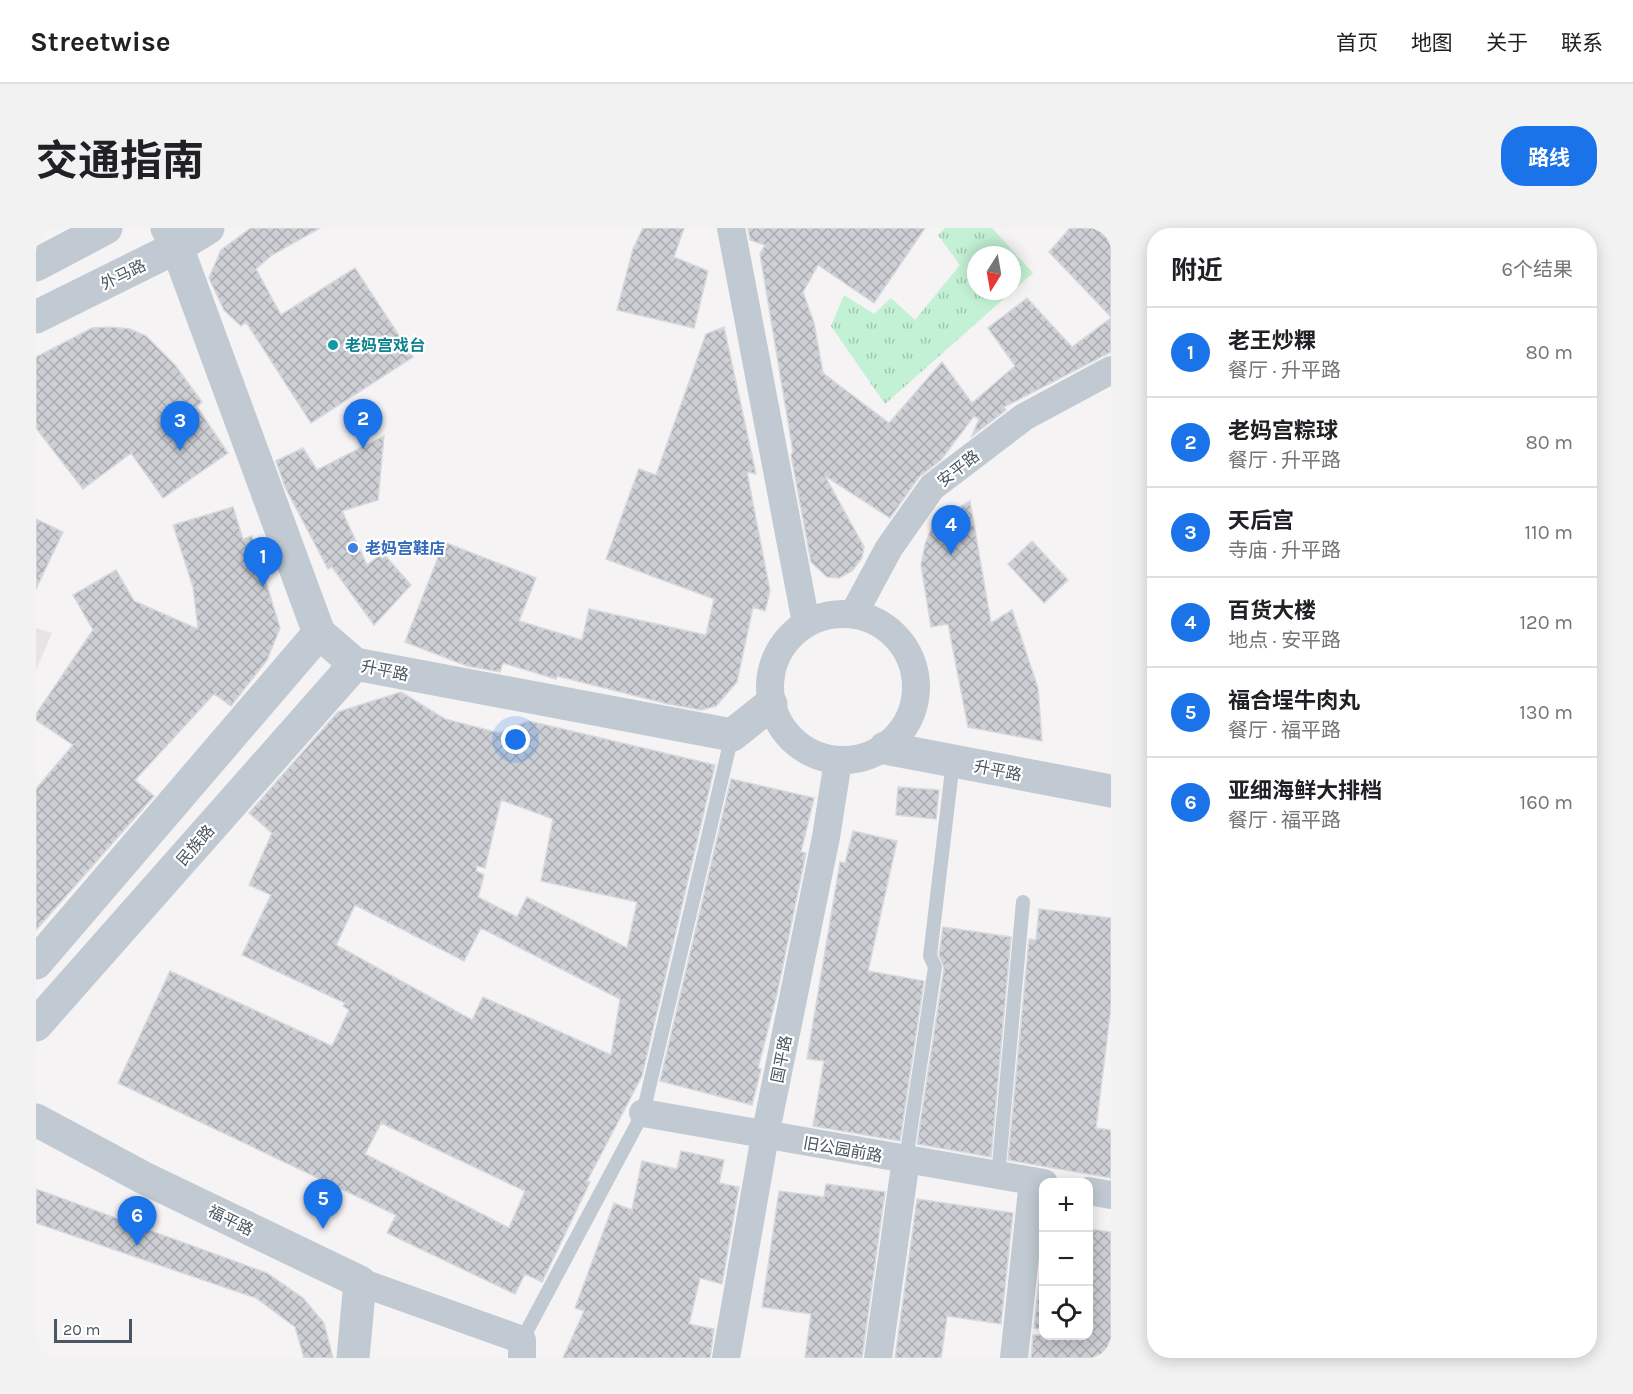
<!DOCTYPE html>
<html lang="zh">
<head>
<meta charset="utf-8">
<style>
  :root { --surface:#fff; --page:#f2f2f2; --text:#202124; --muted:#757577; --line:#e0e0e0; --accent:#1a73e8 }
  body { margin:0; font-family:Karla,"Noto Sans SC",sans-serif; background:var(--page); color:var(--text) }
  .controls { position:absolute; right:18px; bottom:18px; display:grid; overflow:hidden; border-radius:12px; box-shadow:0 3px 15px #0003 }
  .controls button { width:54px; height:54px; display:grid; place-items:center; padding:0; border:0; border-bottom:2px solid var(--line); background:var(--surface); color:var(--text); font:30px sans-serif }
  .compass { position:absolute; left:931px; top:18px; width:54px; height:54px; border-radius:50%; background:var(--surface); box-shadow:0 3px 15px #0003; rotate:191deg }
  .scale { position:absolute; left:18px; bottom:15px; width:78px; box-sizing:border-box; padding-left:6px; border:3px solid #4a5661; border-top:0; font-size:16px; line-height:21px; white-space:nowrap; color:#4a5661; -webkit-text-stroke:4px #fff; paint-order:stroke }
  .you { position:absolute; left:480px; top:512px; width:21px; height:21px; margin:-15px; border:4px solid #fff; border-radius:50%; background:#1a73e8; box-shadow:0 0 0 9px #1a73e833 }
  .badge { display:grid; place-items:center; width:39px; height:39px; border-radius:50%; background:var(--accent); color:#fff; font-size:20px; font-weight:700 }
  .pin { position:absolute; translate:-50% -50px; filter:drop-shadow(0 2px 3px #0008) }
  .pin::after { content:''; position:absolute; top:32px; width:21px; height:18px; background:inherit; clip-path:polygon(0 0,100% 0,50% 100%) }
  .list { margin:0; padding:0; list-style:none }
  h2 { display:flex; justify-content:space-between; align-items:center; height:78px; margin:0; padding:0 24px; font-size:26px }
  h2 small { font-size:20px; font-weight:400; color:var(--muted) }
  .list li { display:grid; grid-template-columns:39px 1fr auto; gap:18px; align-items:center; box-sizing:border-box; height:90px; padding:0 24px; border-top:2px solid var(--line) }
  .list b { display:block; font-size:22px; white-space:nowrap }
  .list p { margin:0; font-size:20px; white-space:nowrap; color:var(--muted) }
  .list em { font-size:20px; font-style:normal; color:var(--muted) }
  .icon { flex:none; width:33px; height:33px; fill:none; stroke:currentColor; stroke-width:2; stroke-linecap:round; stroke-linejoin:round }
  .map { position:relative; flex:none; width:1075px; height:1130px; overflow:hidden; border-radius:24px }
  header { display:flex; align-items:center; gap:36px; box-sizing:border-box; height:84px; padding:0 30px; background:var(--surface); border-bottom:2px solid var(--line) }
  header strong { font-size:28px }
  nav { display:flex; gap:33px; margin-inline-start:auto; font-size:21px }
  .intro { display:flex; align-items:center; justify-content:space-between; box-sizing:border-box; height:144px; padding:0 36px }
  h1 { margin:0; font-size:42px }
  .button { padding:15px 27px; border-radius:24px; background:var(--accent); color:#fff; font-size:21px; font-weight:700 }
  main { display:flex; gap:36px; padding:0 36px }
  aside { flex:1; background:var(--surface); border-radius:24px; box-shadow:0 3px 15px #0003 }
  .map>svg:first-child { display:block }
  .education { fill:#e6e4e5 }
  .park { fill:url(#park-tufts); fill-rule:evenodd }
  .building { fill:url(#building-cross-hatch); stroke:#d7d9de; stroke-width:1.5; fill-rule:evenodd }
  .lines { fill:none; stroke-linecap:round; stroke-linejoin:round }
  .service { stroke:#c1cad2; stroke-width:14 }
  .minor { stroke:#c1cad2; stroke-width:28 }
  .tertiary { stroke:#c1cad2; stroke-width:33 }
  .culture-dot { fill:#0f9aa8; stroke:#fff; stroke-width:2 }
  .shop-dot { fill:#3f7fe0; stroke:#fff; stroke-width:2 }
  .labels { text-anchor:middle; stroke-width:4.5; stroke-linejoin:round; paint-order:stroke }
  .street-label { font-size:16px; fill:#4a5661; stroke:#fff }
  .culture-label { font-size:16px; font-weight:bold; fill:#0d838f; stroke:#fff; text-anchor:start }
  .shop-label { font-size:16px; font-weight:bold; fill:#366cbe; stroke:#fff; text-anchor:start }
</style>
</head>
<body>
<header>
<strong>Streetwise</strong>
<nav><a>首页</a><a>地图</a><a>关于</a><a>联系</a></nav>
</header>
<div class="intro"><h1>交通指南</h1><a class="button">路线</a></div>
<main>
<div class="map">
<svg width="1075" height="1130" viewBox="0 0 1075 1130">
  <defs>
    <pattern id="park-tufts" width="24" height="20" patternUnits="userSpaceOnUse" patternTransform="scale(1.5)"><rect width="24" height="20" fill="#c3f1d5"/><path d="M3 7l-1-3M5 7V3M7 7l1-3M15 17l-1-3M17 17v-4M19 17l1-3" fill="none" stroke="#a0c6b0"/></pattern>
    <pattern id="building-cross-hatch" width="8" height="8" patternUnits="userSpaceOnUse" patternTransform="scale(1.5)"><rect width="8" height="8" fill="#cdcfd5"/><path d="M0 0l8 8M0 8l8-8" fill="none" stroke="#a8abb0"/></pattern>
  </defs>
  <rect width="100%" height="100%" fill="#f5f3f3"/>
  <path class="education" d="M0,400L16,405L0,442Z"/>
  <path class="park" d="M909,0H956L997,45L849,176L795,98L808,67L838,86L855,70L879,92L924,37L902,7ZM940,27H976V63H940Z"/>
  <path class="building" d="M215,0H284L236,27L220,41L245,87L319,40L377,129L275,195L210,94L205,98L188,82L173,50L185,22Z
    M607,0H648L638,29L672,43L658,100L581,82L597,21Z
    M712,0H889L838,75L782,37L767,64L778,95L787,145L853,195L906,134L936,175L979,138L952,100L991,70L1036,119L1075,90V124L968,179L970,182L936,208L943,191L938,188L905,232L883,249L854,290L789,248L828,319L826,330L816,343L803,350L791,349L775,334L755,227L757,224L724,26L729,17L714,12Z
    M1034,0H1075V89L1013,24Z
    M74,99L94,101L110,108L139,137L166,174L161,179L192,225L127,270L95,225L47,261L0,200V129L56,100Z
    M688,99L720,246L711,244L734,363L729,383L717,379L701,454L680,478L665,482L632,476L521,448L520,451L467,435L464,444L431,438L369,414L408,314L500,350L483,393L546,412L553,381L670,407L678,371L570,331L603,241L620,247L670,106Z
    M348,208L342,272L306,283L331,337L347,325L375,357L338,397L296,339L292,341L249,259L240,233L267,220L281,242Z
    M934,273L955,395L976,382L1002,460L1006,513L932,499L912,396L895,399L885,337L889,316L898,294Z
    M197,279L207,311L216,308L244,400L231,432L195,478L178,466L99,552L118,568L0,702V561L37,517L0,492V486L57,402L37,367L80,342L98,373L162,401L157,359L137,297Z
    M0,291L27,304L0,361Z
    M996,313L1032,352L1008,375L972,336Z
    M365,464L409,491L463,505L493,493L679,537L606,848L551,953L554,954L506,1054L489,1046L479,1066L351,1005L360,987L82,855L134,743L296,818L313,782L307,778L309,775L206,727L235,667L213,657L236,605L213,585L302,484ZM465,572L517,591L505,653L601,674L591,720L491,669L481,689L442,669L448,647L440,643L441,638L449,640ZM319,677L428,733L445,700L584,771L575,827L447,769L436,792L300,717ZM345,895L489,963L473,1000L329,926Z
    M695,551L778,570L765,624L770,625L741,766L722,840L725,841L716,877L624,853Z
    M862,559L903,562L900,591L860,587Z
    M817,603L861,613L832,743L888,753L864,913L777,898L788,833L771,831L804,634L809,635Z
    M1003,681L1075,690V779L1060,900L1075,902V950L972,932L993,711L1000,712Z
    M907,699L975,709L955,929L881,916L908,740L903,727Z
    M645,923L688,932L683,955L703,959L686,1056L664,1050L653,1096L678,1101L674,1130H527L548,1083L539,1080L578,975L596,982L606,933L641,941Z
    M790,956L849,964L826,1130H769L775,1086L726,1079L743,963L788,969Z
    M0,961L231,1045L267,1070L288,1095L297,1130H268L259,1099L220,1070L0,995Z
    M881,971L977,985L965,1096L911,1088L905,1130H859Z
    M1053,1001L1075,1004V1130H995L997,1107H1053Z
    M1008,1010V1102L998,1100Z"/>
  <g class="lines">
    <path class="service" d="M870,931L899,739L894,728L915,550
      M962,948L987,674
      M486,1112L607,885L696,507"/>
    <path class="minor" d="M695,0L770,395
      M734 459a73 73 0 1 1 146 0a73 73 0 1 1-146 0Z
      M817,387L853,320L896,259L988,189L1075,142
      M607,885L1008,955
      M1052,963L1075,967
      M324,1054L486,1112V1130
      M690,1130L729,908L790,609L802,533
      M842,1130L870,931
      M978,1130L997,953"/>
    <path class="tertiary" d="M131,0L141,19L283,405L319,436L696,507L735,476
      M0,37L70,0
      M0,89L141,19L172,0
      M849,520L1075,563
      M0,735L283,405
      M0,797L319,436
      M0,892L108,950L324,1054L317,1130"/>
  </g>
  <circle class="culture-dot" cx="297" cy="117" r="6"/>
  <circle class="shop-dot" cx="317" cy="320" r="6"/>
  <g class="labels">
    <g class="street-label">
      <text transform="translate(87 46) rotate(-26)" y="6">外马路</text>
      <text transform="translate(922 240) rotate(-38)" y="6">安平路</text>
      <text transform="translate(349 442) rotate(11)" y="6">升平路</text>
      <text transform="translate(962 542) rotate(11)" y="6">升平路</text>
      <text transform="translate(159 617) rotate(-49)" y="6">民族路</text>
      <text transform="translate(745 831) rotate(-79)" y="6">国平路</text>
      <text transform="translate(807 921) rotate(10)" y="6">旧公园前路</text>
      <text transform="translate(195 992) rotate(26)" y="6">福平路</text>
    </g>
    <g class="culture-label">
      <text x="309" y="123">老妈宫戏台</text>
    </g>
    <g class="shop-label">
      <text x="329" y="326">老妈宫鞋店</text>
    </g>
  </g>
</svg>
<div class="controls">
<button>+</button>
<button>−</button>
<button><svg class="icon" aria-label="locate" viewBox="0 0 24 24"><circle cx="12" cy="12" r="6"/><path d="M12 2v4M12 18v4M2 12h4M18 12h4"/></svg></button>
</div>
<svg class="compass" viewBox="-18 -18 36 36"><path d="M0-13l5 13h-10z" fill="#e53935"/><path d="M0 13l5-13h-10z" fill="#757577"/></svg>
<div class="scale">20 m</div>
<div class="you"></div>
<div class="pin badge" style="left:227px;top:359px">1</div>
<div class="pin badge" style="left:327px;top:221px">2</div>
<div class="pin badge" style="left:144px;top:223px">3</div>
<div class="pin badge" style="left:915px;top:327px">4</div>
<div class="pin badge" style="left:287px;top:1001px">5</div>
<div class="pin badge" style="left:101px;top:1018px">6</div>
</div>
<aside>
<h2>附近<small>6个结果</small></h2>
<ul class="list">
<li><span class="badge">1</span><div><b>老王炒粿</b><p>餐厅 · 升平路</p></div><em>80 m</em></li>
<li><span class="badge">2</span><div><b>老妈宫粽球</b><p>餐厅 · 升平路</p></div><em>80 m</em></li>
<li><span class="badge">3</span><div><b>天后宫</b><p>寺庙 · 升平路</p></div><em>110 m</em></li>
<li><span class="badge">4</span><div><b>百货大楼</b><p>地点 · 安平路</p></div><em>120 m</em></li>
<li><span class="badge">5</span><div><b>福合埕牛肉丸</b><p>餐厅 · 福平路</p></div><em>130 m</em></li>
<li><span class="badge">6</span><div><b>亚细海鲜大排档</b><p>餐厅 · 福平路</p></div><em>160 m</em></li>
</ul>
</aside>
</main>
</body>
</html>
